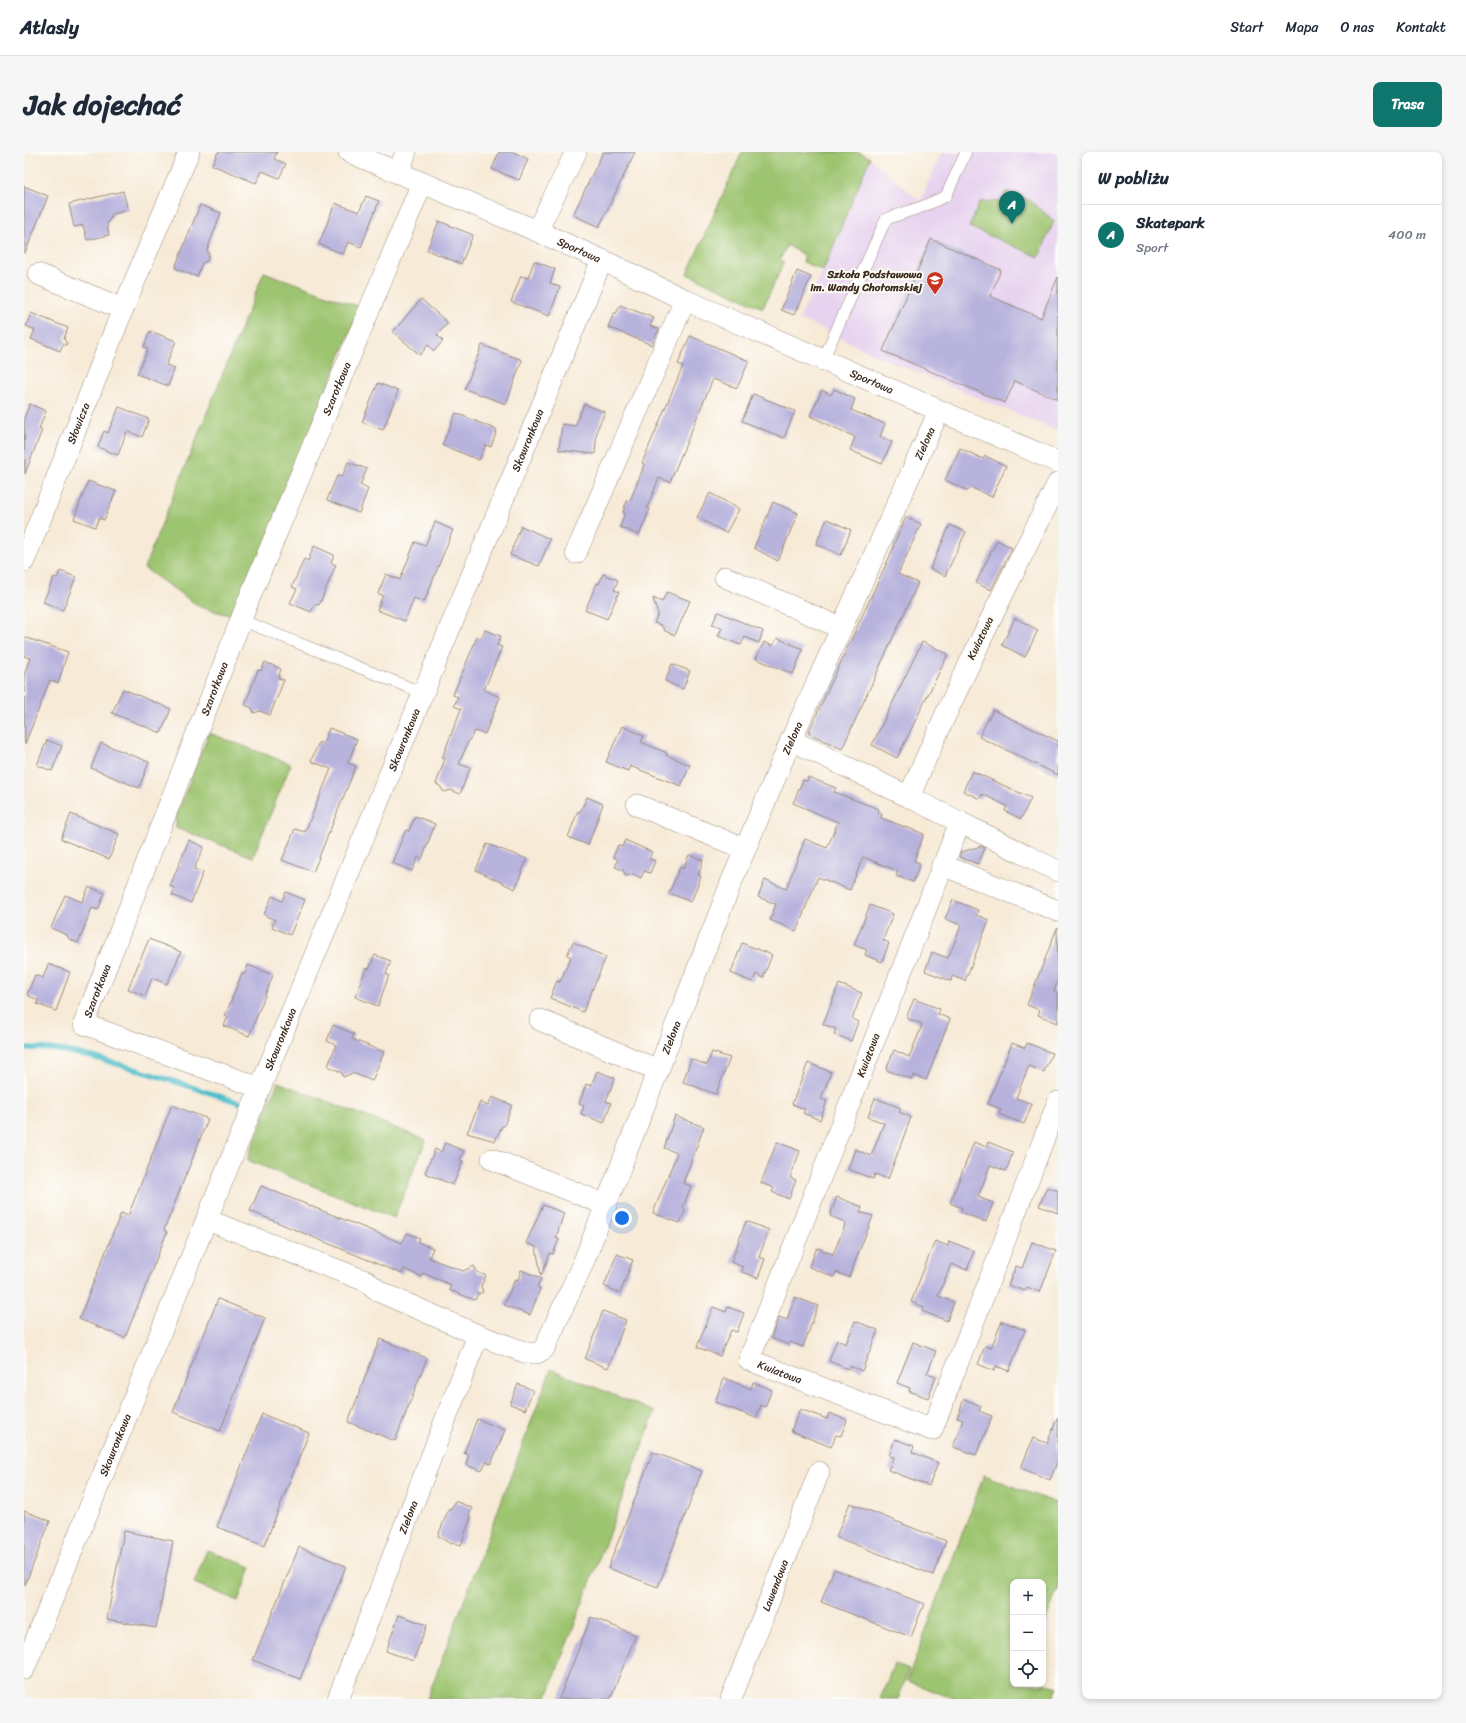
<!DOCTYPE html>
<html lang="pl">
<head>
<meta charset="utf-8">
<style>
  :root { --surface:#fff; --page:#f6f6f7; --text:#1f2937; --muted:#747a83; --line:#e0e1e3; --accent:#0f766e }
  body { margin:0; font-family:Sriracha,sans-serif; background:var(--page); color:var(--text) }
  .controls { position:absolute; right:12px; bottom:12px; display:grid; overflow:hidden; border-radius:8px; box-shadow:0 2px 6px #0003 }
  .controls button { width:36px; height:36px; display:grid; place-items:center; padding:0; border:0; border-bottom:1px solid var(--line); background:var(--surface); color:var(--text); font:20px sans-serif }
  .you { position:absolute; left:598px; top:1066px; width:14px; height:14px; margin:-10px; border:3px solid #fff; border-radius:50%; background:#1a73e8; box-shadow:0 0 0 6px #1a73e833 }
  .badge { display:grid; place-items:center; width:26px; height:26px; border-radius:50%; background:var(--accent); color:#fff; font-size:13px; font-weight:700 }
  .pin { position:absolute; translate:-50% -33px; filter:drop-shadow(0 1px 2px #0008) }
  .pin::after { content:''; position:absolute; top:21px; width:14px; height:12px; background:inherit; clip-path:polygon(0 0,100% 0,50% 100%) }
  .list { margin:0; padding:0; list-style:none }
  h2 { display:flex; justify-content:space-between; align-items:center; height:52px; margin:0; padding:0 16px; font-size:17px }
  h2 small { font-size:13px; font-weight:400; color:var(--muted) }
  .list li { display:grid; grid-template-columns:26px 1fr auto; gap:12px; align-items:center; box-sizing:border-box; height:60px; padding:0 16px; border-top:1px solid var(--line) }
  .list b { display:block; font-size:15px; white-space:nowrap }
  .list p { margin:0; font-size:13px; white-space:nowrap; color:var(--muted) }
  .list em { font-size:13px; font-style:normal; color:var(--muted) }
  .icon { flex:none; width:22px; height:22px; fill:none; stroke:currentColor; stroke-width:2; stroke-linecap:round; stroke-linejoin:round }
  .map { position:relative; flex:none; width:1034px; height:1547px; overflow:hidden; border-radius:8px }
  header { display:flex; align-items:center; gap:24px; box-sizing:border-box; height:56px; padding:0 20px; background:var(--surface); border-bottom:1px solid var(--line) }
  header strong { font-size:19px }
  nav { display:flex; gap:22px; margin-inline-start:auto; font-size:14px }
  .intro { display:flex; align-items:center; justify-content:space-between; box-sizing:border-box; height:96px; padding:0 24px }
  h1 { margin:0; font-size:28px }
  .button { padding:10px 18px; border-radius:8px; background:var(--accent); color:#fff; font-size:14px; font-weight:700 }
  main { display:flex; gap:24px; padding:0 24px }
  aside { flex:1; background:var(--surface); border-radius:8px; box-shadow:0 2px 6px #0003 }
  .map>svg:first-child { display:block }
  .built { fill:#e7d2ef }
  .green { fill:#9dc46f; stroke:#6c7746 }
  .lines { fill:none; stroke-linecap:round; stroke-linejoin:round }
  .stream { stroke:#52becc; stroke-width:5.5 }
  .building { fill:#b8b3dd }
  .lane-casing { stroke:#998a7a; stroke-width:12 }
  .street-casing { stroke:#998a7a; stroke-width:22 }
  .lane { stroke:#fff; stroke-width:11 }
  .street { stroke:#fff; stroke-width:21 }
  .labels { text-anchor:middle; stroke-width:4; stroke-linejoin:round; paint-order:stroke }
  .street-label { font-size:11px; fill:#3b2a1e; stroke:#fdfcf7 }
  .poi-label { font-size:11px; font-weight:bold; fill:#3b2a1e; stroke:#fdfcf7; text-anchor:end }
</style>
</head>
<body>
<header>
<strong>Atlasly</strong>
<nav><a>Start</a><a>Mapa</a><a>O nas</a><a>Kontakt</a></nav>
</header>
<div class="intro"><h1>Jak dojechać</h1><a class="button">Trasa</a></div>
<main>
<div class="map">
<svg width="1034" height="1547" viewBox="0 0 1034 1547">
  <rect width="100%" height="100%" fill="#fdfcf7"/>
  <filter id="ink" filterUnits="userSpaceOnUse"><feTurbulence type="fractalNoise" baseFrequency=".025" numOctaves="2"/><feDisplacementMap in="SourceGraphic" scale="8" xChannelSelector="R" yChannelSelector="G"/><feConvolveMatrix kernelMatrix="1 2 1 2 8 2 1 2 1" color-interpolation-filters="sRGB"/></filter>
  <filter id="wash" filterUnits="userSpaceOnUse"><feTurbulence type="fractalNoise" baseFrequency=".012" numOctaves="4" result="noise"/><feDisplacementMap in="SourceGraphic" scale="16" xChannelSelector="R" yChannelSelector="G"/><feGaussianBlur stdDeviation="0.9" result="paint"/><feColorMatrix in="noise" values="0 0 0 0 0 0 0 0 0 0 0 0 0 0 0 0 0 1.4 0 .05"/><feComposite in="paint" operator="in"/></filter>
  <g filter="url(#wash)">
    <rect width="100%" height="100%" fill="#f7ead7"/>
    <path class="built" d="M918,0H1034V279L844,200L810,182L775,167L799,119L846,6L896,49Z"/>
    <path class="green" d="M718,0H835L846,6L799,119L779,110L781,104L763,93L756,108L760,110L739,156L663,122Z
      M982,39L1007,49L1030,69L1015,105L945,75L956,50L978,49Z
      M240,120L336,155L212,465L176,455L120,416Z
      M185,581L267,612L229,705L152,676V664Z
      M254,930L402,988L370,1066L223,1008Z
      M527,1217L631,1260L522,1547H403Z
      M960,1323L1034,1352V1437L1019,1475V1430H989V1532H1019V1530L1034,1535L1029,1547H931L883,1529Z
      M183,1398L227,1415L214,1449L170,1431Z
      M870,1512L885,1518L874,1547H856Z"/>
    <g class="lines">
      <path class="stream" d="M0,896C40,895 76,907 114,918C149,929 184,940 219,952"/>
    </g>
    <g id="blocks">
      <path class="building" d="M194,0H253L250,7L262,12L255,26L238,19L232,31L188,13Z
        M475,0H489L504,7L495,28L468,17Z
        M579,0H611L575,75L549,63Z
        M0,34L24,44L1,101H0Z
        M99,39L104,58L89,62L83,72L85,83L63,88L59,73L50,75L45,52Z
        M342,44L355,49L337,95L324,90L319,102L295,92L311,51L335,60Z
        M176,53L197,61L183,98L185,103L183,109L178,111L173,125L151,116Z
        M415,69L449,83L437,112L403,98Z
        M907,87L977,118L966,144L1017,166L1034,125V248L991,229L981,251L859,199Z
        M510,109L531,117L526,131L536,135L525,164L487,150L497,124L504,126Z
        M773,119L787,125L770,163L757,158Z
        M397,147L424,171L413,183L419,189L410,199L404,193L396,203L369,180Z
        M596,153L630,166L626,174L635,177L628,193L584,175L590,161L592,162Z
        M7,161L44,176L40,187L43,192L38,194L36,199L7,187L11,178L2,174Z
        M126,179L152,189L142,213L151,216L144,234L113,222L124,197L120,195Z
        M666,184L725,209L713,236L689,227L646,330L635,326L623,356L626,357L615,383L596,375L601,361L599,360L603,348L606,349L618,319L620,312L618,311L659,214L654,212Z
        M458,193L498,208L482,252L441,237Z
        M354,231L374,239L359,278L338,270Z
        M810,237L831,247L827,258L861,272L856,285L868,290L858,312L826,298L831,285L786,264L798,238L807,243Z
        M729,242L771,259L760,286L718,269Z
        M6,252L22,259L15,277L18,278L1,322L0,266Z
        M560,252L581,260L573,278L571,302L535,298L538,272L551,274Z
        M95,255L125,267L118,285L103,279L94,303L74,295L80,279L84,281Z
        M432,261L473,278L467,295L462,293L455,308L418,293Z
        M936,296L959,307L961,304L982,314L968,345L946,335L944,339L921,328Z
        M324,310L343,317L336,333L344,337L335,361L303,348L313,324L318,325Z
        M64,329L92,339L80,368L75,366L71,375L50,367Z
        M686,341L715,357L702,381L673,365Z
        M749,350L774,361L754,409L730,396Z
        M882,365L897,372L874,422L894,431L818,597L784,581L870,395L869,394Z
        M803,367L827,378L817,403L792,392Z
        M411,370L429,378L400,450L390,446L381,469L353,458L359,443L354,442L362,422L376,428L391,390L401,394Z
        M926,373L942,380L921,424L906,417Z
        M497,374L526,387L515,414L486,403Z
        M973,388L988,396L967,438L952,431Z
        M290,394L310,403L307,411L312,413L295,453L291,452L287,460L266,451L273,437L268,435L280,407L284,409Z
        M36,419L52,425L39,458L19,450L30,425L33,426Z
        M579,422L594,428L590,438L595,440L583,467L561,458L573,431L575,432Z
        M643,440L666,449L651,483L641,479L637,473L630,471L634,462L629,446L638,450Z
        M694,460L739,479L735,491L721,485L717,493L694,484L698,476L688,473Z
        M991,466L1014,478L1001,505L978,493Z
        M461,478L477,484L473,493L478,495L460,538L476,545L461,582L451,579L444,590L435,612L446,616L436,642L427,638L420,640L416,634L412,632L421,607L418,606L437,557L430,554L434,545L429,543L453,485L457,486Z
        M0,485L44,500L34,531L26,528L1,592L0,523L6,506L0,504Z
        M753,486L779,497L769,522L732,507L740,490L749,494Z
        M898,490L924,502L873,606L848,593Z
        M241,510L257,517L254,526L260,528L246,563L236,559L230,561L228,556L221,553L234,518L237,519Z
        M648,512L666,519L659,537L641,529Z
        M99,537L147,557L137,581L88,561Z
        M969,558L1034,589V623L955,585Z
        M598,574L620,584L617,590L643,601L642,603L666,613L657,634L606,614L604,619L582,610Z
        M305,576L333,587L324,611L332,614L289,720L258,708L271,677L281,680L307,617L287,609L295,590L299,592Z
        M23,588L38,594L28,619L13,613Z
        M77,591L125,610L115,636L67,616Z
        M948,619L1007,646L997,667L981,659L983,654L958,642L956,647L939,639Z
        M784,625L812,636L810,640L855,657L854,661L858,662L857,666L900,682L890,709L896,711L889,730L872,724L874,719L839,705L826,738L794,725L772,779L746,768L752,752L734,745L741,728L762,737L781,687L803,696L814,670L769,651L779,628L783,629Z
        M563,645L579,652L564,693L544,685L554,659L556,660Z
        M47,662L95,682L85,707L37,687Z
        M391,664L411,672L398,707L394,705L388,719L368,711L382,678L385,679Z
        M165,688L180,695L170,717L179,720L167,751L148,743L151,736L146,734Z
        M601,688L628,700L625,707L631,709L626,721L620,719L617,726L609,722L602,724L599,718L591,715L594,708L589,705L594,693L598,695Z
        M463,692L503,707L491,737L452,718Z
        M957,694L961,696L954,712L935,705L937,700Z
        M665,703L679,708L674,723L677,724L667,750L645,741L656,715L659,717Z
        M65,735L81,741L74,758L68,756L54,791L45,787L43,783L27,776L41,743L58,750Z
        M262,740L281,748L266,783L248,775L251,768L240,763L248,744L258,749Z
        M929,748L954,758L952,763L965,768L941,829L928,824L927,829L901,819L908,800L924,806L930,792L937,773L921,767Z
        M846,753L869,762L859,788L865,791L858,810L841,803L843,798L830,793Z
        M1033,776L1034,828L1030,839L1034,841V871L1014,863L1016,858L1003,853Z
        M125,787L157,800L143,832L128,826L121,844L104,837Z
        M549,790L582,805L559,860L526,846L533,829L536,830L547,805L543,803Z
        M718,791L748,803L739,826L732,822L728,830L707,821Z
        M351,803L367,809L362,822L365,823L354,854L331,845L342,816L345,817Z
        M24,812L46,820L32,859L13,852L14,848L3,843L11,823L19,826Z
        M224,813L249,823L225,884L200,874L204,865L201,864L218,821L221,822Z
        M815,832L838,841L828,867L834,870L827,889L810,882L812,877L799,872Z
        M890,847L916,857L914,862L926,867L902,928L890,923L888,927L862,918L870,898L885,905L896,879L898,872L882,866Z
        M309,873L330,882L328,887L360,900L348,929L329,921L319,925L317,920L304,914L312,893L303,889Z
        M988,891L1001,896L1003,891L1028,901L1020,920L1005,914L997,933L992,946L1008,952L1000,972L975,962L977,957L964,952Z
        M688,900L706,906L692,942L659,930L667,907L683,913Z
        M784,911L807,920L797,947L803,949L796,968L779,961L781,957L768,952Z
        M573,919L591,926L582,949L587,951L580,971L557,962L560,954L555,952L562,932L567,934Z
        M468,945L488,953L480,974H478L471,989L443,981L456,950L464,954Z
        M851,946L877,956L875,960L887,965L864,1027L851,1022L849,1027L824,1017L831,997L847,1004L850,997L860,971L844,965Z
        M148,953L184,967L140,1078L143,1080L101,1186L55,1167L97,1061L104,1064Z
        M651,964L680,975L659,1031L667,1034L659,1055L661,1059L656,1071L629,1061L653,1001L640,996Z
        M753,990L776,999L766,1026L772,1028L765,1047L748,1040L750,1036L737,1031Z
        M950,990L962,995L964,990L989,1000L982,1019L966,1013L959,1032L954,1045L969,1051L962,1070L937,1060L938,1056L926,1051Z
        M421,991L440,999L436,1008L439,1009L429,1033L401,1021L411,997L417,1000Z
        M237,1034L378,1091L383,1081L396,1086L394,1090L409,1096L405,1106L439,1119L450,1114L453,1120L462,1124L457,1134L459,1140L454,1142L451,1148L425,1138L427,1133L399,1121L397,1125L380,1117L378,1122L226,1059Z
        M1023,1035L1034,1039V1061L1015,1054Z
        M813,1045L838,1055L836,1060L849,1064L825,1125L812,1120L810,1125L785,1115L793,1096L809,1102L820,1076L821,1070L806,1064Z
        M519,1053L540,1061L532,1086L535,1087L529,1102L526,1101L517,1124L512,1095L502,1091Z
        M722,1069L745,1078L735,1105L741,1107L734,1126L718,1120L719,1115L707,1110Z
        M911,1089L924,1094L925,1089L950,1099L943,1118L927,1112L921,1127L914,1144L930,1150L923,1169L898,1159L900,1155L887,1150Z
        M1008,1090L1032,1099L1016,1140L1003,1135L1001,1139L984,1133L992,1114L998,1116Z
        M593,1102L609,1108L596,1141L580,1134Z
        M497,1118L517,1126L513,1135L516,1137L506,1163L480,1153L491,1127L494,1128Z
        M771,1145L794,1154L779,1195L766,1190L765,1193L747,1186L755,1165L763,1168Z
        M194,1147L241,1166L196,1279L149,1260Z
        M689,1155L702,1160L704,1155L720,1161L713,1180L707,1178L696,1204L673,1195Z
        M579,1159L602,1168L584,1216L561,1207Z
        M831,1169L854,1178L838,1219L826,1214L824,1217L805,1209L813,1188L822,1192Z
        M978,1169L1001,1178L985,1219L972,1214L970,1219L954,1212L961,1194L967,1196Z
        M356,1187L403,1206L371,1289L324,1270Z
        M889,1190L912,1199L903,1222L912,1225L904,1246L885,1239L886,1236L873,1231Z
        M700,1226L727,1237L729,1230L748,1238L741,1255L737,1253L732,1266L691,1250Z
        M494,1232L509,1238L501,1258L486,1252Z
        M940,1247L957,1254L955,1259L968,1264L952,1303L929,1295L939,1268L933,1266Z
        M776,1257L803,1267L805,1261L823,1268L817,1284L812,1283L807,1295L767,1279Z
        M238,1262L285,1281L240,1394L193,1375Z
        M1034,1265V1308L1026,1328L997,1316L1009,1286L1023,1291Z
        M453,1267L481,1278L467,1312L462,1310L458,1319L442,1313L445,1303L440,1301Z
        M871,1287L890,1294L888,1300L914,1311L905,1334L864,1318L870,1305L865,1304Z
        M629,1300L678,1319L634,1435L584,1416Z
        M431,1349L448,1356L445,1364L447,1365L437,1393L430,1391L427,1392L414,1384L425,1356L427,1357Z
        M826,1351L922,1389L909,1423L812,1385Z
        M0,1359L26,1369L1,1433L0,1432Z
        M100,1379L149,1389L132,1476L83,1467Z
        M275,1395L322,1414L276,1527L229,1508Z
        M810,1417L900,1452L887,1485L797,1450Z
        M375,1463L403,1473L389,1509L362,1499Z
        M567,1465L612,1483L586,1547H535Z"/>
    </g>
  </g>
  <g filter="url(#ink)">
    <use href="#blocks" fill-opacity="0" stroke="#998a7a" stroke-width="1"/>
    <g class="lines">
      <g class="lane-casing">
        <path id="lane" d="M799,208L862,67L900,54L922,44L942,0
          M217,468L399,541"/>
      </g>
      <g class="street-casing">
        <g id="street">
          <path id="s1" d="M325,0L513,79L578,108L661,148L1034,310"/>
          <path d="M374,21L382,0"/>
          <path d="M513,79L552,0"/>
          <path d="M14,122L99,157"/>
          <path d="M1034,331C982,435 931,538 885,645L1034,719"/>
          <path d="M552,401L661,148"/>
          <path id="s2" d="M0,409L99,157L165,0"/>
          <path d="M701,425L817,476"/>
          <path d="M767,588L885,645"/>
          <path d="M613,653L721,697"/>
          <path id="s3" d="M936,670L725,1208L908,1278L1034,950"/>
          <path d="M918,713L1034,759"/>
          <path d="M516,868L634,918"/>
          <path id="s4" d="M236,936L60,872L225,447L398,31"/>
          <path d="M468,1007L582,1053"/>
          <path id="s5" d="M183,1068L342,1129L356,1140L454,1183L503,1201H513L520,1197L560,1109L707,731L767,588L915,259"/>
          <path id="s6" d="M0,1517L236,936L578,108"/>
          <path id="s7" d="M314,1547L454,1183"/>
          <path id="s8" d="M707,1547L795,1320"/>
        </g>
      </g>
      <use href="#lane" class="lane"/>
      <use href="#street" class="street"/>
    </g>
  </g>
  <defs>
    <g id="school-pin" transform="scale(0.9)"><path d="M0 17L-7.5 6A9.5 9.5 0 1 1 7.5 6Z" fill="#c8321e" stroke="#fdfcf7"/><path d="M0-5L7-2L0 1L-7-2ZM-4 1L0 2.5L4 1V4Q0 6-4 4Z" fill="#fff"/></g>
  </defs>
  <g fill-rule="evenodd">
    <use href="#school-pin" x="911" y="128"/>
  </g>
  <g class="labels">
    <g class="street-label">
      <text dy="4" stroke="none"><textPath href="#s1" startOffset="250">Sportowa</textPath></text>
      <text dy="4" stroke="none"><textPath href="#s1" startOffset="571">Sportowa</textPath></text>
      <text dy="4" stroke="none"><textPath href="#s4" startOffset="871">Szarotkowa</textPath></text>
      <text dy="4" stroke="none"><textPath href="#s2" startOffset="148">Słowicza</textPath></text>
      <text dy="4" stroke="none"><textPath href="#s6" startOffset="1328">Skowronkowa</textPath></text>
      <text dy="4" stroke="none"><textPath href="#s5" startOffset="1348">Zielona</textPath></text>
      <text transform="translate(956 486) rotate(-64)" y="4">Kwiatowa</text>
      <text dy="4" stroke="none"><textPath href="#s4" startOffset="547">Szarotkowa</textPath></text>
      <text dy="4" stroke="none"><textPath href="#s5" startOffset="1025">Zielona</textPath></text>
      <text dy="4" stroke="none"><textPath href="#s6" startOffset="1004">Skowronkowa</textPath></text>
      <text dy="4" stroke="none"><textPath href="#s4" startOffset="223">Szarotkowa</textPath></text>
      <text dy="4" stroke="none"><textPath href="#s5" startOffset="702">Zielona</textPath></text>
      <text dy="4" stroke="none"><textPath href="#s6" startOffset="680">Skowronkowa</textPath></text>
      <text transform="translate(844 903) rotate(-69)" y="4">Kwiatowa</text>
      <text dy="4" stroke="none"><textPath href="#s3" startOffset="611">Kwiatowa</textPath></text>
      <text dy="4" stroke="none"><textPath href="#s6" startOffset="242">Skowronkowa</textPath></text>
      <text dy="4" stroke="none"><textPath href="#s7" startOffset="195">Zielona</textPath></text>
      <text dy="4" stroke="none"><textPath href="#s8" startOffset="122">Lawendowa</textPath></text>
    </g>
    <g class="poi-label">
      <text x="898" y="126">Szkoła Podstawowa<tspan x="898" dy="13">im. Wandy Chotomskiej</tspan></text>
    </g>
  </g>
</svg>
<div class="controls">
<button>+</button>
<button>−</button>
<button><svg class="icon" aria-label="locate" viewBox="0 0 24 24"><circle cx="12" cy="12" r="6"/><path d="M12 2v4M12 18v4M2 12h4M18 12h4"/></svg></button>
</div>
<div class="you"></div>
<div class="pin badge" style="left:988px;top:72px">A</div>
</div>
<aside>
<h2>W pobliżu<small></small></h2>
<ul class="list">
<li><span class="badge">A</span><div><b>Skatepark</b><p>Sport</p></div><em>400 m</em></li>
</ul>
</aside>
</main>
</body>
</html>
